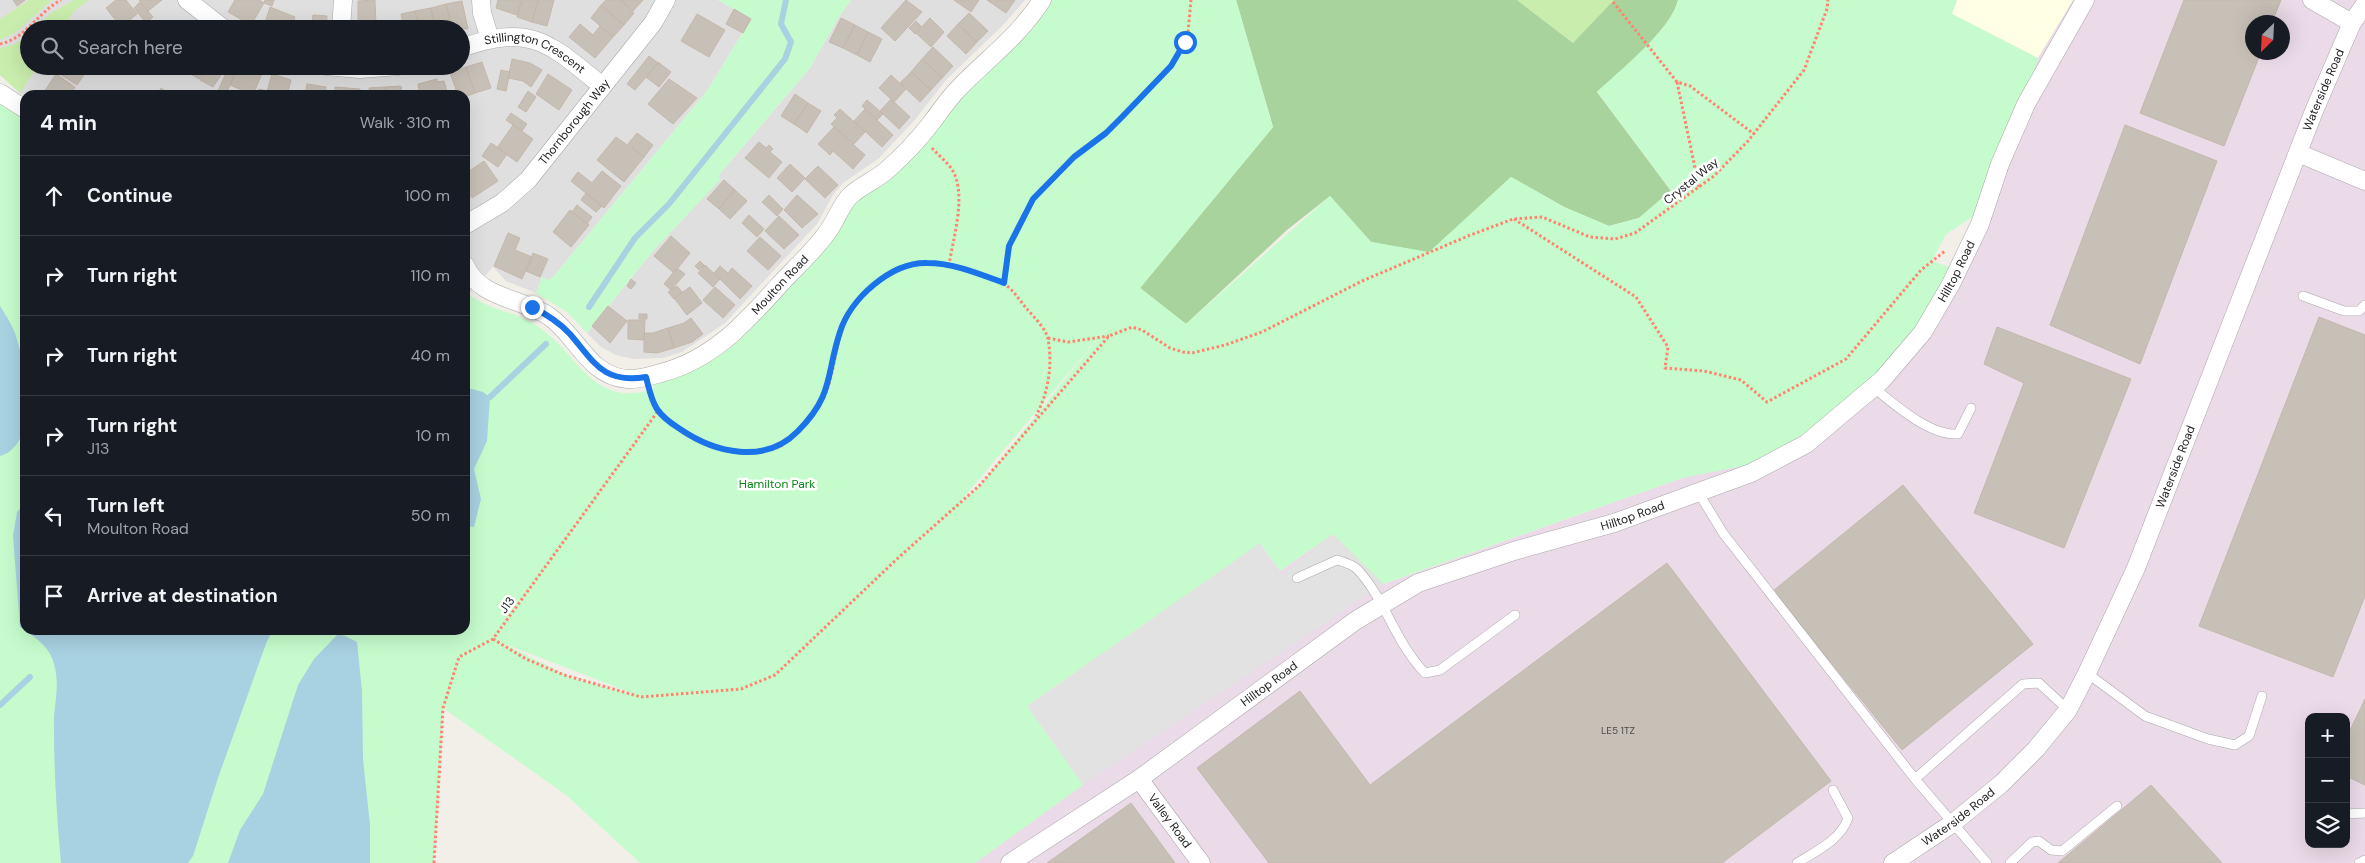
<!DOCTYPE html>
<html lang="en">
<head>
<meta charset="utf-8">
<style>
  :root { --surface:#171b24; --page:#20242c; --text:#f1f3f6; --muted:#9ea1a6; --line:#363941 }
  body { margin:0; font-family:"DM Sans",sans-serif; background:var(--page); color:var(--text) }
  .controls { position:absolute; right:15px; bottom:15px; display:grid; overflow:hidden; border-radius:10px; box-shadow:0 5px 20px #0002 }
  .controls button { width:45px; height:45px; display:grid; place-items:center; padding:0; border:0; border-bottom:1px solid var(--line); background:var(--surface); color:var(--text); font:25px sans-serif }
  .compass { position:absolute; left:2245px; top:15px; width:45px; height:45px; border-radius:50%; background:var(--surface); box-shadow:0 5px 20px #0002; rotate:204deg }
  .stop { position:absolute; width:15px; height:15px; margin:-11px; border:4px solid #1a73e8; border-radius:50%; background:#fff }
  .stop.end { background:#1a73e8; border-color:#fff; box-shadow:0 1px 5px #0008 }
  .list { margin:0; padding:0; list-style:none }
  h2 { display:flex; justify-content:space-between; align-items:center; height:65px; margin:0; padding:0 20px; font-size:21px }
  h2 small { font-size:16px; font-weight:400; color:var(--muted) }
  .list li { display:grid; grid-template-columns:32px 1fr auto; gap:15px; align-items:center; box-sizing:border-box; height:80px; padding:0 20px; border-top:1px solid var(--line) }
  .list b { display:block; font-size:19px; white-space:nowrap }
  .list p { margin:0; font-size:16px; white-space:nowrap; color:var(--muted) }
  .list em { font-size:16px; font-style:normal; color:var(--muted) }
  .icon { flex:none; width:28px; height:28px; fill:none; stroke:currentColor; stroke-width:2; stroke-linecap:round; stroke-linejoin:round }
  .map { position:relative; flex:none; width:2365px; height:863px; overflow:hidden }
  .search { position:absolute; background:var(--surface); box-shadow:0 5px 20px #0002; left:20px; top:20px; width:450px; height:55px; display:flex; align-items:center; gap:12px; box-sizing:border-box; padding:0 18px; border-radius:28px; color:var(--muted); font-size:19px }
  .panel { position:absolute; background:var(--surface); box-shadow:0 5px 20px #0002; left:20px; top:90px; width:450px; height:545px; border-radius:15px }
  .map>svg:first-child { display:block }
  .residential { fill:#e0dfdf; fill-rule:evenodd }
  .industrial { fill:#ebdae7; fill-rule:evenodd }
  .education { fill:#feffe5 }
  .grass { fill:#c9edad }
  .forest { fill:#a9d39c }
  .park { fill:#c6fccd; fill-rule:evenodd }
  .parking { fill:#e2e2e2 }
  .water { fill:#a8d1e1 }
  .lines { fill:none; stroke-linecap:round; stroke-linejoin:round }
  .stream { stroke:#a8d1e1; stroke-width:6 }
  .building { fill:#c7c0b7; stroke:#c5b7aa }
  .lane-casing { stroke:#a9a9a9; stroke-width:10 }
  .street-casing { stroke:#a9a9a9; stroke-width:19 }
  .path { stroke:#ff836d; stroke-width:3; stroke-dasharray:2.5 2.5; stroke-linecap:butt }
  .lane { stroke:#fff; stroke-width:9 }
  .street { stroke:#fff; stroke-width:18 }
  .route { stroke:#1a73e8; stroke-width:6 }
  .labels { text-anchor:middle; stroke-width:5; stroke-linejoin:round; paint-order:stroke }
  .number-label { font-size:10px; fill:#4b4a47 }
  .street-label { font-size:12px; fill:#222; stroke:#fff }
  .park-label { font-size:12px; fill:#078819; stroke:#fff }
</style>
</head>
<body>
<div class="map">
<svg width="2365" height="863" viewBox="0 0 2365 863">
  <rect width="100%" height="100%" fill="#f2efe8"/>
  <path class="residential" d="M0,0H718L751,19L707,91L553,277L549,280L542,278L536,293L506,281L493,267L465,298V95H25V97L0,75ZM29,29H461V66H29Z
    M851,0H1025L1002,26L946,80L914,121L878,159L843,183L833,195L817,224L725,323L682,352L663,358L634,359L616,355L601,347L587,333L652,252L720,179L718,176L810,68L838,18Z"/>
  <path class="industrial" d="M1957,0H2365V863H975L1082,785L1260,543L1280,571L1333,534L1384,584L1682,478L1958,270L2038,58ZM2252,22H2282V52H2252ZM2309,717H2346V844H2309Z"/>
  <path class="education" d="M1957,0H2073L2038,58L1952,14Z"/>
  <path class="grass" d="M29,0H52L15,33L0,40V19Z
    M74,0H89L74,11L62,29H35L49,14Z
    M1517,0H1614L1596,22L1573,43Z
    M29,34V66H38L20,93L0,75V48L15,44Z"/>
  <path class="forest" d="M1236,0H1517L1573,43L1614,0H1678C1672,29 1620,71 1597,92L1671,191L1639,218L1609,226L1564,207L1511,177L1429,253L1371,242L1330,196L1287,230L1186,324L1140,288L1273,127Z"/>
  <path class="park" d="M718,0H851L838,18L810,68L718,176L721,179L652,252L587,333L567,312L536,293L542,277L549,280L553,277L707,91L751,19Z
    M1052,0H1236L1273,127L1140,288L1186,324L1330,196L1371,242L1429,252L1511,177L1564,207L1609,226L1639,218L1671,190L1597,92C1619,71 1672,29 1678,0H1957L1952,14L2038,58L2020,119L1985,209L1946,234L1932,261L1958,270L1892,369L1796,440L1778,459L1682,478L1383,584L1333,534L1280,571L1260,544L1027,706L1083,785L975,863H640L566,795L443,708L434,863H0V101L25,115V630H465V298L468,294C488,310 513,311 534,324C577,349 590,410 654,389L653,384C688,375 716,361 743,337L830,243L842,227L851,207L1034,27ZM1104,331L979,486L959,504V503ZM502,643L634,694V695L572,678Z"/>
  <path class="parking" d="M1333,534L1383,584L1083,785L1027,706L1260,543L1281,575Z"/>
  <path class="water" d="M0,306C5,314 11,323 15,333C25,362 41,445 0,456Z
    M468,388L483,392L490,397L487,441L474,469L481,499L474,527L465,526V389Z
    M25,504V630H273L267,641L218,778L193,856L188,863H61C57,819 54,774 54,729C53,702 62,685 52,658C47,645 31,634 20,627L13,536L17,512Z
    M339,633L357,642L362,691L363,759L370,825V863H228L240,830L263,794L298,685L314,659Z"/>
  <g class="lines">
    <path class="stream" d="M589,307L635,238L669,204L785,59L791,42L781,24L786,0
      M490,397L546,344
      M0,705L30,677"/>
  </g>
  <path class="building" d="M13,0H25L17,6Z
    M116,0H126L137,14L121,27L106,8Z
    M139,0H162L148,11Z
    M235,0H259L264,3L251,25L228,12Z
    M265,0H274L272,6L264,3Z
    M375,0L376,25H358V1Z
    M498,0H522L517,15L496,8Z
    M522,0H538L532,22L517,17Z
    M538,0H554L547,26L532,22Z
    M606,0H620L634,13L624,25L601,5Z
    M620,0H643L633,11Z
    M906,0L922,12L895,41L881,28Z
    M954,0H979L971,12Z
    M987,0H1015L1006,13Z
    M2184,0H2281L2272,22H2252V52H2261L2224,146L2140,113Z
    M462,1L468,29H452L446,4Z
    M140,2L153,17L146,23L134,8Z
    M446,4L452,29H435L431,8Z
    M601,5L624,25L613,37L591,18Z
    M270,7L295,17L291,29H263Z
    M431,8L435,29H419L415,11Z
    M734,9L751,19L743,33L726,24Z
    M415,11L419,29H404L401,14Z
    M969,13L988,31L977,42L958,24Z
    M697,14L725,30L709,57L681,41Z
    M313,15L327,16L326,29H298L299,21L312,22Z
    M841,18L855,25L843,48L829,42Z
    M930,18L944,32L931,47L916,33Z
    M92,20L106,29H86Z
    M916,21L922,27L915,34L909,28Z
    M580,24L593,35L600,26L613,37L595,58L569,37Z
    M958,24L977,42L966,54L947,36Z
    M357,25H384V29H357Z
    M855,25L868,32L857,55L843,48Z
    M868,32L882,39L870,62L857,55Z
    M933,47L953,66L942,78L922,59Z
    M649,56L658,63L635,90L627,84Z
    M512,59L530,63L542,70L531,87L523,81L508,78Z
    M922,59L942,78L931,90L911,72Z
    M482,62L491,88L475,93L466,67Z
    M658,62L671,72L659,87L646,77Z
    M58,66H84L88,69L77,85L57,72Z
    M84,66H100L95,74Z
    M189,66H208L199,79L186,71Z
    M208,66H227L213,87L200,80Z
    M238,66H252L263,71L253,95L230,85Z
    M466,67L475,93L465,97V95H458L450,73Z
    M501,70L510,72L506,91L497,89Z
    M911,72L931,90L920,102L900,83Z
    M226,73L234,76L226,94L218,91Z
    M56,74L75,87L70,95H42Z
    M272,74L291,80L287,95H266Z
    M548,74L572,90L559,110L536,94Z
    M891,75L906,89L894,102L879,88Z
    M437,79V82L444,81L448,95H420L418,84Z
    M669,79L697,98L673,124L648,104Z
    M307,84L326,87L325,95H305Z
    M401,86L402,95H386L385,87Z
    M335,87L360,89V95H335Z
    M385,87L386,95H370L369,88Z
    M161,88L171,95H157Z
    M259,89L267,91L266,95H257Z
    M528,91L536,97L526,112L518,107Z
    M795,94L808,103L794,124L781,116Z
    M891,99L910,117L899,129L880,111Z
    M867,100L883,114L877,120L862,106Z
    M808,103L821,111L807,133L794,124Z
    M840,109L865,132L854,144L831,124L837,118L834,115Z
    M865,109L893,135L882,147L854,121Z
    M511,113L527,124L522,131L506,120Z
    M513,125L533,139L517,162L497,148Z
    M2125,125L2217,161L2140,364L2050,325Z
    M834,127L865,155L853,169L833,151L830,155L818,144Z
    M637,133L653,145L644,157L628,144Z
    M616,137L644,157L624,182L597,160Z
    M759,142L766,148L769,145L773,149L770,152L782,162L769,178L745,158Z
    M491,143L507,154L498,167L482,156Z
    M484,161L498,181L472,198L465,188V174Z
    M790,164L805,178L792,192L777,178Z
    M818,166L838,185L825,198L805,179Z
    M602,171L621,186L604,208L571,181L578,172L592,183Z
    M724,180L735,190L719,209L707,199Z
    M735,190L747,201L730,219L719,209Z
    M586,193L602,206L596,212L581,200Z
    M769,195L783,209L777,216L762,202Z
    M797,195L818,214L802,228L784,210Z
    M577,205L592,217L587,224L572,212Z
    M570,210L589,225L571,247L553,232Z
    M749,215L764,229L757,237L742,223Z
    M779,216L799,235L784,249L765,231Z
    M508,233L520,238L515,250L532,257L522,279L494,266Z
    M671,236L690,253L674,273L654,256Z
    M760,237L781,256L768,270L747,251Z
    M533,253L548,259L540,277L526,271Z
    M700,261L704,265L699,270L695,266Z
    M705,265L720,279L713,287L698,273Z
    M720,266L728,273L732,268L752,286L740,299L714,273Z
    M677,268L685,274L671,290L664,284Z
    M631,279L636,283L631,289L627,286Z
    M677,286L682,292L674,299L668,292Z
    M690,287L702,303L687,315L674,298Z
    M715,287L735,305L723,318L703,300Z
    M608,306L627,321L610,343L592,326Z
    M639,314H647V319H639Z
    M2319,317L2365,335V596L2333,677L2199,626Z
    M691,318L703,334L692,342L674,348L668,328L684,323Z
    M628,320H645L644,340L628,339Z
    M1997,327L2131,379L2064,548L1974,513L2024,383L1984,364Z
    M668,328L674,348L657,353L644,352V333H653Z
    M1903,485L2033,644L1902,750L1773,591Z
    M1667,563L1831,781L1722,863H1269L1197,768L1300,691L1370,785Z
    M2365,699V785L2346,776V739Z
    M2151,785L2222,863H2058Z
    M1131,803L1175,863H1047Z"/>
  <g class="lines">
    <g class="lane-casing">
      <path id="lane" d="M2303,296L2344,311H2359L2365,305
        M1874,388C1895,405 1930,436 1958,434L1971,408
        M1698,492L1723,533L1915,779L1987,863
        M1297,578L1337,560C1344,562 1354,565 1358,570C1385,599 1396,644 1425,673L1440,670L1515,615
        M2087,673L2145,716L2208,739L2235,745L2249,736L2262,696
        M1915,779L2023,684L2039,683L2068,710
        M2346,814L2365,813
        M1797,863C1816,851 1841,840 1848,818L1833,790
        M2010,863L2032,842L2039,841L2051,850L2062,851L2117,806
        M2359,863L2365,860"/>
    </g>
    <g class="street-casing">
      <g id="street">
        <path d="M187,0L224,29"/>
        <path d="M481,0L482,13L490,39"/>
        <path d="M2312,0L2352,23"/>
        <path d="M341,29L343,0"/>
        <path id="s1" d="M461,48C532,23 549,43 602,86"/>
        <path d="M326,66L360,69L398,66"/>
        <path d="M0,93L25,109"/>
        <path d="M2298,153L2365,181"/>
        <path id="s2" d="M465,225L502,203L528,180L653,23L666,0"/>
        <path id="s3" d="M465,265C479,299 523,298 550,317C577,336 589,376 627,379C638,380 650,376 661,373C714,359 746,322 781,283C796,267 813,252 826,234C836,222 840,205 851,195C862,185 876,180 887,170C903,156 919,139 932,122C941,110 949,98 959,88C988,58 1019,36 1042,0"/>
        <path id="s4" d="M1139,779L1201,863"/>
        <path id="s5" d="M1010,863L1139,779L1355,621L1418,583L1514,551L1614,523L1751,473L1806,444L1882,380L1923,332L1951,284L1980,224L2000,164L2026,104L2085,0"/>
        <path id="s6" d="M1893,863L1953,823L2001,784L2036,749L2068,710L2087,673L2136,568L2314,111L2352,23L2365,4"/>
      </g>
    </g>
    <path class="path" d="M1613,2L1677,82L1690,86L1754,134
      M0,44C27,38 38,12 61,0
      M1677,82L1699,187
      M932,148C938,155 946,161 951,168C968,192 953,238 949,265
      M1514,219L1636,297L1668,347L1665,368L1704,371L1741,380L1767,402L1846,359L1921,270L1945,251
      M1004,283L1009,246L1029,205L1066,164L1106,133L1174,61L1188,32L1191,0
      M1048,338L1068,342L1109,336
      M658,411C687,441 738,464 779,447C789,442 797,433 804,425C813,414 822,403 827,390C840,352 834,320 867,290C901,260 927,259 968,270C980,274 994,277 1004,284C1013,289 1020,301 1027,309C1034,317 1046,329 1048,339C1053,366 1048,393 1036,416
      M493,639L526,659L564,675L641,697L741,689L775,675L898,558L979,486L1109,336L1132,327L1142,330L1170,348L1183,352L1192,353L1225,345L1262,332L1362,281L1468,236L1513,219L1542,217L1590,237L1615,239L1635,233L1714,176L1748,141L1804,70L1827,9L1828,0
      M434,863L443,708L459,657L493,639L658,411L651,395"/>
    <use href="#lane" class="lane"/>
    <use href="#street" class="street"/>
  </g>
  <g class="lines">
    <path class="route" d="M532,307C546,314 559,322 570,334C594,362 603,384 646,377C649,388 651,400 657,409C663,418 672,424 680,429C715,453 765,465 798,431C834,395 826,374 840,332C850,299 891,262 927,263C954,263 980,274 1004,283L1009,246L1033,199L1074,157L1106,133L1122,117L1171,66L1185,42"/>
  </g>
  <g class="labels">
    <g class="number-label">
      <text x="1618" y="734">LE5 1TZ</text>
    </g>
    <g class="street-label">
      <text dy="4" stroke="none"><textPath href="#s1" startOffset="79">Stillington Crescent</textPath></text>
      <text dy="4" stroke="none"><textPath href="#s6" startOffset="905">Waterside Road</textPath></text>
      <text dy="4" stroke="none"><textPath href="#s2" startOffset="152">Thornborough Way</textPath></text>
      <text transform="translate(1691 181) rotate(-39)" y="4">Crystal Way</text>
      <text dy="4" stroke="none"><textPath href="#s5" startOffset="1140">Hilltop Road</textPath></text>
      <text dy="4" stroke="none"><textPath href="#s3" startOffset="389">Moulton Road</textPath></text>
      <text dy="4" stroke="none"><textPath href="#s6" startOffset="500">Waterside Road</textPath></text>
      <text dy="4" stroke="none"><textPath href="#s5" startOffset="720">Hilltop Road</textPath></text>
      <text transform="translate(507 605) rotate(-54)" y="4">J13</text>
      <text dy="4" stroke="none"><textPath href="#s5" startOffset="315">Hilltop Road</textPath></text>
      <text dy="4" stroke="none"><textPath href="#s6" startOffset="80">Waterside Road</textPath></text>
      <text dy="4" stroke="none"><textPath href="#s4" startOffset="52">Valley Road</textPath></text>
    </g>
    <g class="park-label">
      <text x="777" y="488">Hamilton Park</text>
    </g>
  </g>
</svg>
<div class="controls">
<button>+</button>
<button>−</button>
<button><svg class="icon" aria-label="layers" viewBox="0 0 24 24"><path d="M12 4l9 5-9 5-9-5zM3 14l9 5 9-5"/></svg></button>
</div>
<svg class="compass" viewBox="-18 -18 36 36"><path d="M0-13l5 13h-10z" fill="#e53935"/><path d="M0 13l5-13h-10z" fill="#9ea1a6"/></svg>
<div class="stop" style="left:1185px;top:42px"></div>
<div class="stop end" style="left:532px;top:307px"></div>
<div class="search"><svg class="icon" aria-label="search" viewBox="0 0 24 24"><circle cx="10" cy="10" r="6"/><path d="M15 15l6 6"/></svg>Search here</div>
<section class="panel">
<h2>4 min<small>Walk · 310 m</small></h2>
<ul class="list">
<li><svg class="icon" aria-label="ahead" viewBox="0 0 24 24"><path d="M12 20V5M6 11l6-6 6 6"/></svg><div><b>Continue</b></div><em>100 m</em></li>
<li><svg class="icon" aria-label="right" viewBox="0 0 24 24"><path d="M7 20v-9h11M14 6l5 5-5 5"/></svg><div><b>Turn right</b></div><em>110 m</em></li>
<li><svg class="icon" aria-label="right" viewBox="0 0 24 24"><path d="M7 20v-9h11M14 6l5 5-5 5"/></svg><div><b>Turn right</b></div><em>40 m</em></li>
<li><svg class="icon" aria-label="right" viewBox="0 0 24 24"><path d="M7 20v-9h11M14 6l5 5-5 5"/></svg><div><b>Turn right</b><p>J13</p></div><em>10 m</em></li>
<li><svg class="icon" aria-label="left" viewBox="0 0 24 24"><path d="M17 20v-9H6M10 6l-5 5 5 5"/></svg><div><b>Turn left</b><p>Moulton Road</p></div><em>50 m</em></li>
<li><svg class="icon" aria-label="arrive" viewBox="0 0 24 24"><path d="M6 21V4h12l-3 4 3 4H6"/></svg><div><b>Arrive at destination</b></div></li>
</ul>
</section>
</div>
</body>
</html>
